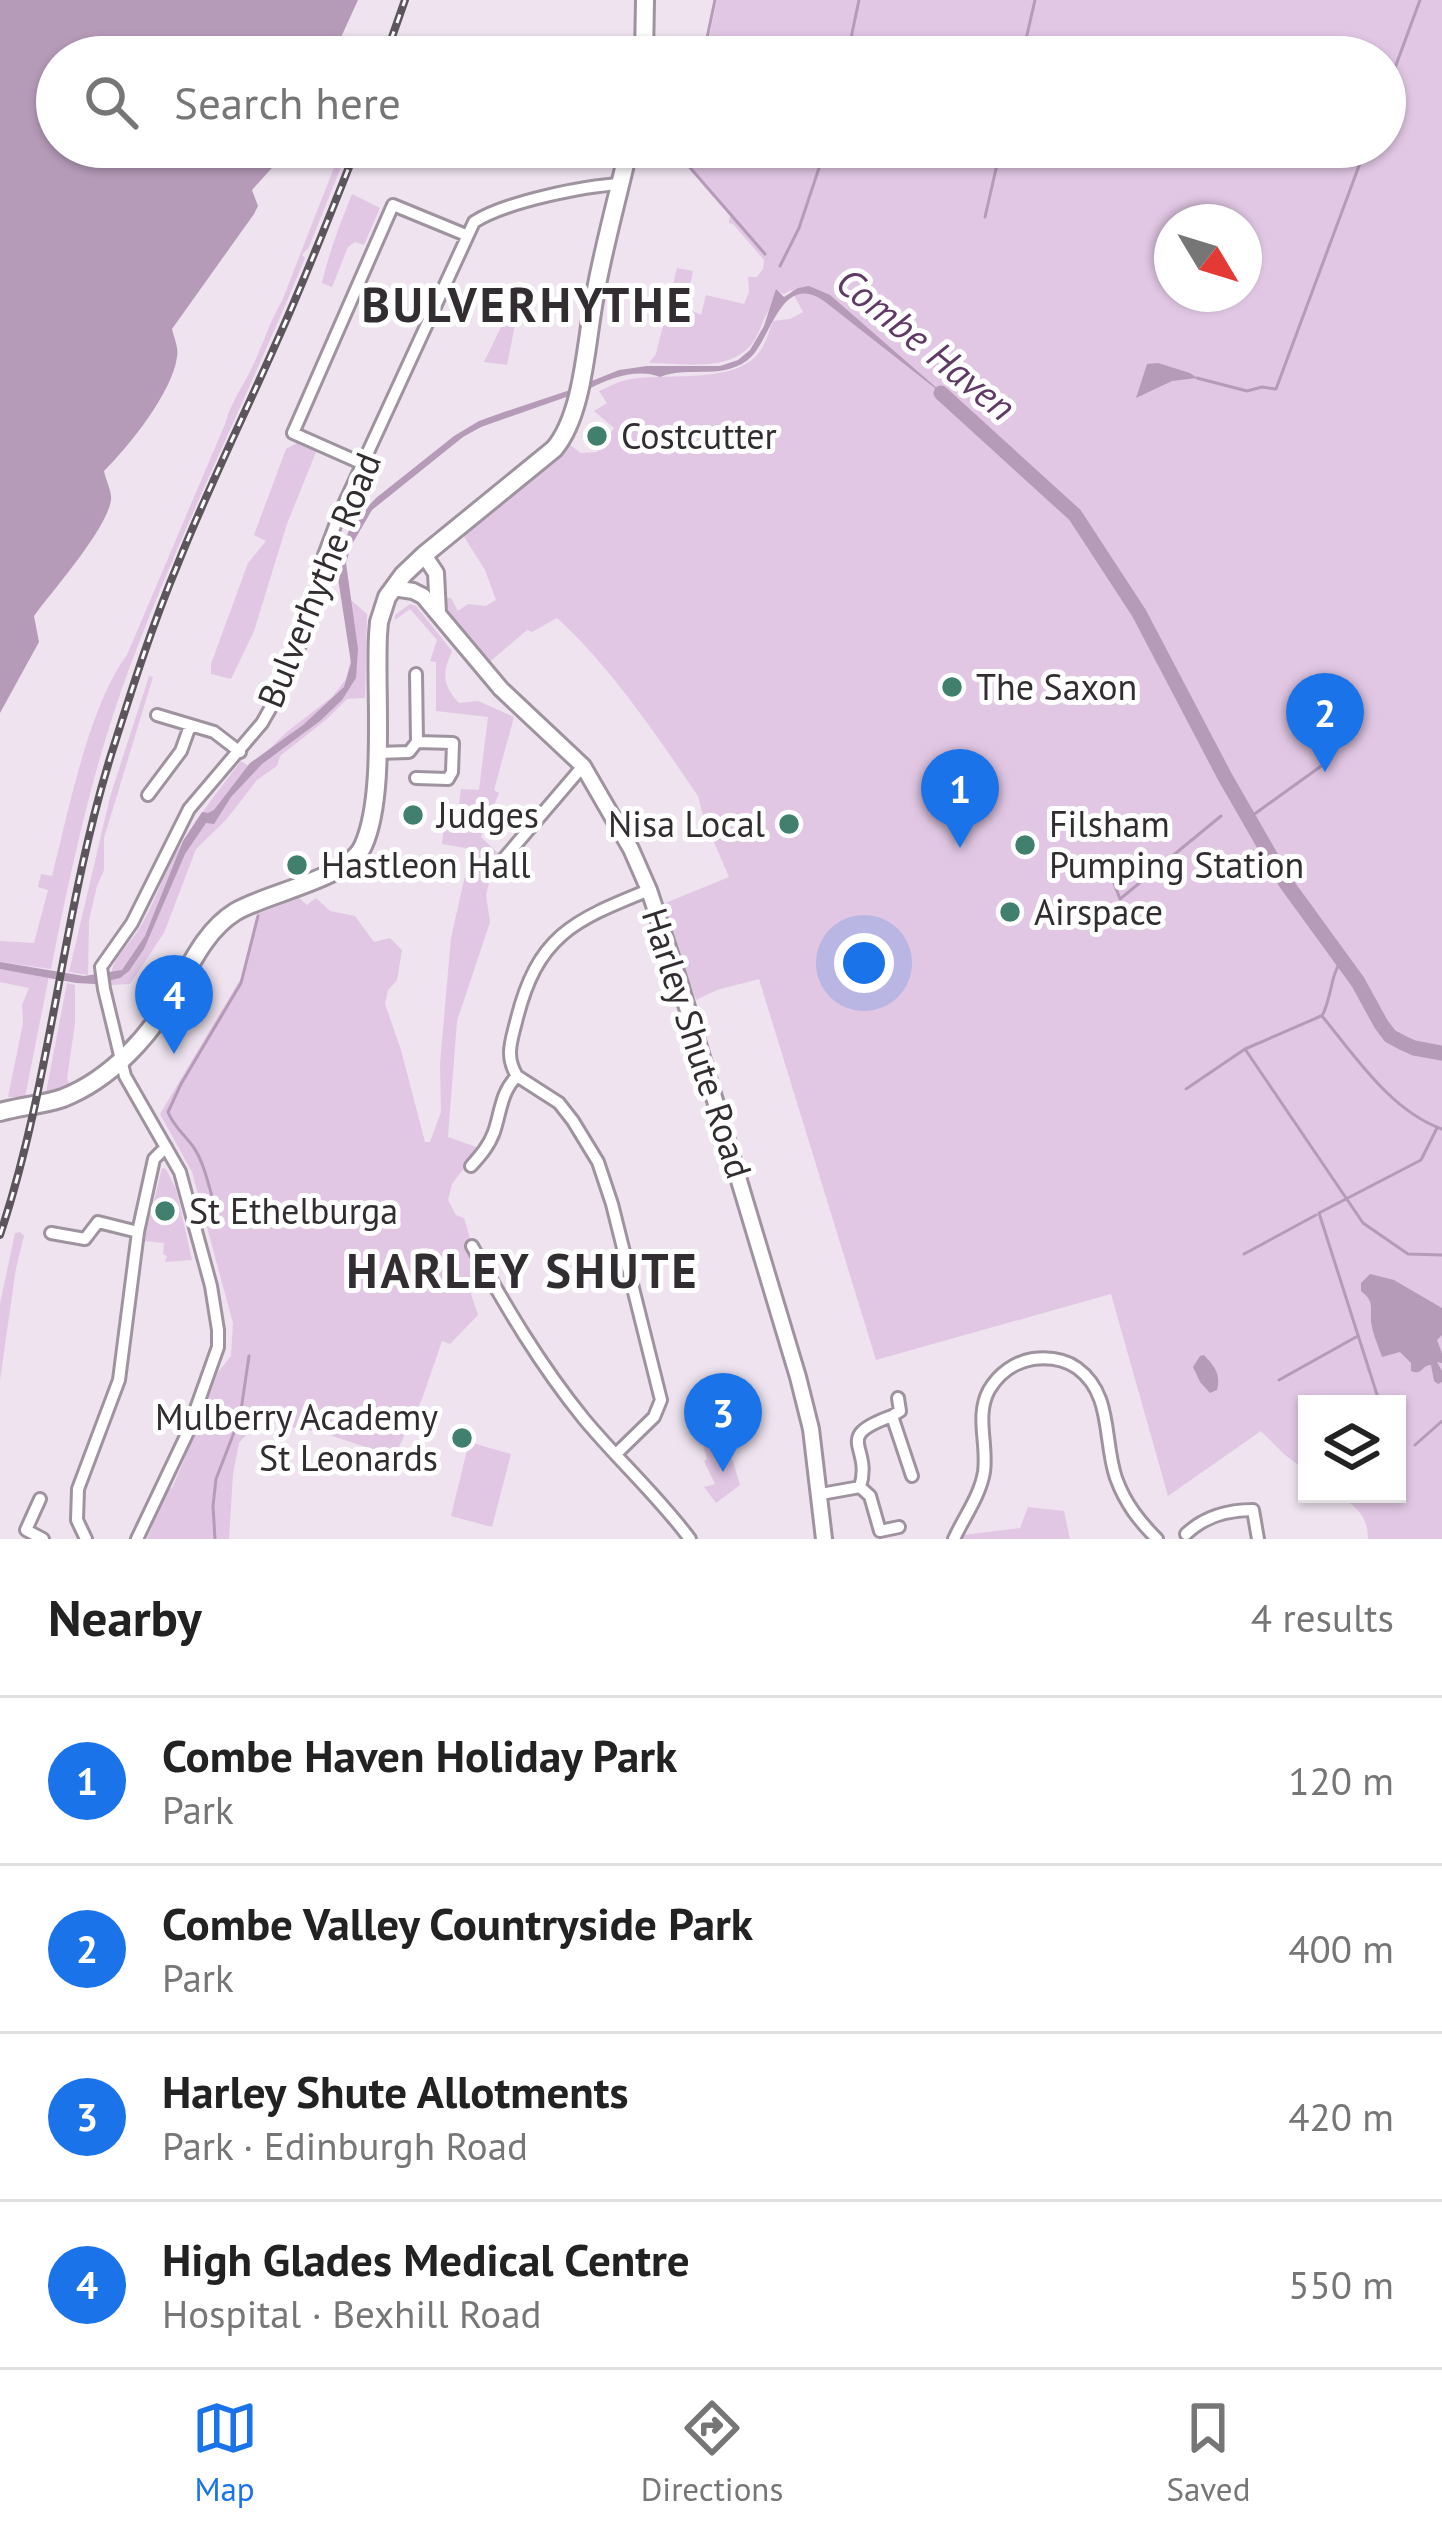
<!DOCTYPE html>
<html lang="en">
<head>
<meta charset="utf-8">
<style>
  :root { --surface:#fff; --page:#f2f2f2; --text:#222; --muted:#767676; --line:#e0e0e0; --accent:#1a73e8 }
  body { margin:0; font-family:"PT Sans",sans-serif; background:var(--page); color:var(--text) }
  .controls { position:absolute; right:36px; bottom:36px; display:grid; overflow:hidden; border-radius:0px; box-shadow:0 3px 9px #0004 }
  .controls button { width:108px; height:108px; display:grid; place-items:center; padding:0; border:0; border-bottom:3px solid var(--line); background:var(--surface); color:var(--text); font:60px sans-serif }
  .compass { position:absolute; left:1154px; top:204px; width:108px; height:108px; border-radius:50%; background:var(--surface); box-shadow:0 3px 9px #0004; rotate:128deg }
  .you { position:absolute; left:864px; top:963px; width:42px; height:42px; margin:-30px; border:9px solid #fff; border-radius:50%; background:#1a73e8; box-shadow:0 0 0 18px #1a73e833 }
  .badge { display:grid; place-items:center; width:78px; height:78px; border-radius:50%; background:var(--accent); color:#fff; font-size:39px; font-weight:700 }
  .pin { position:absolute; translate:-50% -99px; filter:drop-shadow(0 3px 6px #0008) }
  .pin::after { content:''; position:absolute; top:63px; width:42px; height:36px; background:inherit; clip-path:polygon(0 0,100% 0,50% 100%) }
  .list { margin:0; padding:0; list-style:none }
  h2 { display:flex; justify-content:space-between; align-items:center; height:156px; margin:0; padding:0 48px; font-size:51px }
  h2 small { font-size:39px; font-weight:400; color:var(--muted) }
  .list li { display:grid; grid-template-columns:78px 1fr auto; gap:36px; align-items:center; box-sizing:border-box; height:168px; padding:0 48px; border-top:3px solid var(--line) }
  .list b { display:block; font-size:45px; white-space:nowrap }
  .list p { margin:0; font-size:39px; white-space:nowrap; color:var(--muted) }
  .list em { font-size:39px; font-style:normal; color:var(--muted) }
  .icon { flex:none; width:66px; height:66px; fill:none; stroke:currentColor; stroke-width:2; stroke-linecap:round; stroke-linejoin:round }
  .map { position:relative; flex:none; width:1442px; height:1539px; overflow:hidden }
  .search { position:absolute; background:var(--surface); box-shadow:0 3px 9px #0004; left:36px; right:36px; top:36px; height:132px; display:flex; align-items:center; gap:30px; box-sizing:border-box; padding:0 42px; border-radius:66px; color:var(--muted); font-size:45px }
  .sheet { height:828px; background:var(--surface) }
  nav { display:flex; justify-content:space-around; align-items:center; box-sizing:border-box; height:168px; border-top:3px solid var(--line); background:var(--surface); font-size:33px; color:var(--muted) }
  nav a { display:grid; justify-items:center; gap:6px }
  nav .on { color:var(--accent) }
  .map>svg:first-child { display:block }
  .green { fill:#e1c7e4; fill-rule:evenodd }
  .water { fill:#b69bb9 }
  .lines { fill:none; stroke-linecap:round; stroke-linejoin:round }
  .stream { stroke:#b69bb9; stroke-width:3 }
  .river { stroke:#b69bb9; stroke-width:15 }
  .minor-casing { stroke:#9e939f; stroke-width:16 }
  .major-casing { stroke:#9e939f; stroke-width:20 }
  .highway-casing { stroke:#9e939f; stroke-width:22 }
  .minor { stroke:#fff; stroke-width:10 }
  .major { stroke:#fff; stroke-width:14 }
  .highway { stroke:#fff; stroke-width:16 }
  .rail-casing { stroke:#5c565c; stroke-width:8 }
  .rail { stroke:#fff; stroke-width:3; stroke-dasharray:9; stroke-linecap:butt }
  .poi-dot { fill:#41806d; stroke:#fff; stroke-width:4.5 }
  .labels { text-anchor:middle; stroke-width:10; stroke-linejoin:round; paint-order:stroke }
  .poi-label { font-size:36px; fill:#312d31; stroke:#fff; text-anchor:start }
  .street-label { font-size:36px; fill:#312d31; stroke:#fff }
  .water-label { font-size:39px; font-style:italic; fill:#5f3a64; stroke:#fff }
  .district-label { font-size:48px; font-weight:bold; letter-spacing:3px; fill:#312d31; stroke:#fff }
</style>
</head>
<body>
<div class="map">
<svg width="1442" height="1539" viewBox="0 0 1442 1539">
  <rect width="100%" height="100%" fill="#eee3ef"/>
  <path class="green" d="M717,0H1442V1539H1368C1368,1515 1356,1507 1337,1494H1397V1404H1307V1472L1284,1454L1261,1431L1168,1496L1111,1294L876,1360L759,979L717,990L696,1000L663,904L729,877L704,819L698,796C657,736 611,667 557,618L532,632L527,630L485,666L444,622L441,598H451L458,611L468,604L486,606L496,600L485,570L463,535L570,445L581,453L597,452L614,428L594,411L607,403L599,391C608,387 617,382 626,380C663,372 730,385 757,355C765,346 769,332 773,321L790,319L803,312L791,290L784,294L777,291C775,302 770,308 765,317C761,326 758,336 752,344C728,373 683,363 649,363L656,354L677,268L693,271L685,308L701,315L706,295L744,304L749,292L748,277H757L763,269L764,260L733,224L729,223L730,215L682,157L685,147H1385V57H705ZM1172,222H1244V294H1172Z
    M342,147H349L309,247L302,255L305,258C248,396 181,529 129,669C93,766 71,868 51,969L0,962V941L34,943L48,890L38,887L41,874L52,876C68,813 89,705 127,655L225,424C231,401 245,384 254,363C264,342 270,321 282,301Z
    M352,194L380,208L364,245L355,242L348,247L332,287L322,283C329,252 340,224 352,194Z
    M504,321L515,325L507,365L484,362Z
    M297,443L316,452L287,524L254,631L231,679L211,674V664L248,563L266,541L254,535L286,449Z
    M343,593L367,614L365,698L347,699L327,719L280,756L277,766L257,780L226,820L196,849L164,933L130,984L111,985C108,960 127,948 139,929C154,905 162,877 176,853C195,820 218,791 241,761L250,767L288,731L332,697L346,679L351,659Z
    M410,604L416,606L452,651C442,674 442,684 459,703L478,701L514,717L494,790L499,793L481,837L499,854L494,863L486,895L490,922L457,1021L448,1137L479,1148L452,1184L448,1200L456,1215L464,1218C471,1239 475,1257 472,1279L467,1282L478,1315L450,1344L442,1341L422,1399L392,1461L382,1457L378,1451L323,1433L258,1421L239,1443L233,1474L229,1539H147L165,1494L173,1486L182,1465L218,1372L231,1356L233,1323L192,1172L160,1114L241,978L257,914L299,898L307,905L316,898L330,911L355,916L374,942L390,938L402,950L397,980L388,990L385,1004L401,1050L425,1142H430L441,1112L440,1063L451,938L471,849L442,844L444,827L456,828L461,789L479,790L488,717L436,711V662L430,661L437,640L410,609L395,620V615Z
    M149,676L153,677L104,838V870L97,886L89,920L88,975L69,972L110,797Z
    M0,969L49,976L25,1097H8L23,1023L22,1005L29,988L0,982Z
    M67,983L75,985V1023L67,1079L73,1089L45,1098Z
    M162,1168L166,1169L176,1189L192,1260L165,1262L167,1256L163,1254L164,1243L144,1241Z
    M20,1232L24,1236L16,1268L0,1380V1304L15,1233Z
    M724,1431L740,1485L716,1503L704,1487L715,1484L704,1461L707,1459L702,1441Z
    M469,1442L511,1454L492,1527L451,1516Z
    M1028,1507L1064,1511L1070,1539H963L964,1535L1020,1528Z"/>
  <path class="water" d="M0,0H358L332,57H57V147H284L271,169L252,190L258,206L254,214L172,329C174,338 179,348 177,357C172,393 129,446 104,471C106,481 112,491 111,500C107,529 53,590 34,616L39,642L0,713Z
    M809,286L830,295L954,403L824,301C782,272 772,335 752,356C726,382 689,365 660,377C638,368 609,378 589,389L481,427L463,437L372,510L351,546L346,563L358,649L356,678L342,700L320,721L262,764L231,797L214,824L206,823L185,854L144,949L129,971L120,978L95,984L76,983L0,969V962L84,976L122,970L145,936L183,841L202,812L208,813L214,810L250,763L303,725L344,687L351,663L338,578L340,552L352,523L376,498L454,436L479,421L504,412L567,391L619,370L647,366H720L738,360L750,350L764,326L776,289L784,297L798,288Z
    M1158,363L1190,373L1197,378L1172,381L1136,398L1147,364Z
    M1370,1274L1394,1280L1442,1308V1335L1437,1340L1442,1353V1363L1437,1362L1442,1371V1382L1438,1384L1434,1381L1431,1365C1421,1365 1423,1376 1411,1371V1363L1400,1352L1382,1357C1379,1348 1374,1337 1372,1327C1368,1310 1377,1303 1361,1291V1283Z
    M1204,1355C1215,1367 1221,1374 1217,1390L1210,1393L1200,1382L1193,1367L1200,1356Z"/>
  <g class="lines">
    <path class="stream" d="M703,57L715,0
      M847,57L859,0
      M1022,57L1035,0
      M1385,95L1420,0
      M684,147L682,156L686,163L765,254
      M985,217L1001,147
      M780,266L799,228L826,147
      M1197,378L1247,391L1262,387L1276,389L1366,147
      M1249,818L1324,764
      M1111,875L1120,899L1221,816
      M1342,959C1330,976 1332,997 1322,1016C1355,1056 1391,1111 1442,1129
      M1245,1049L1363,1223L1408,1254L1442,1255
      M1186,1089L1245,1049L1321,1016
      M214,1203C208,1184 204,1161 192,1145C183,1133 174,1127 168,1112L181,1084L241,983L258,916
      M1244,1254L1316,1215
      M1279,1380L1356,1337
      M1380,1404L1319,1213L1421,1160L1437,1128
      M1415,1445L1442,1421
      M215,1539L213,1506L216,1479L240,1417L249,1356"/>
    <path class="river" d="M941,393L1075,515L1139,613L1225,777L1286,883L1358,982L1381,1024L1390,1036L1403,1043L1414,1048L1442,1053"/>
    <g class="minor-casing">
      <path id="minor" d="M363,464L293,433L393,205L466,235
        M157,715L214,732L240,752
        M376,753L409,752L417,742L416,674
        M416,778L448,779L452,772L453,743L417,742
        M148,795L181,751L190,726
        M501,862L583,766
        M517,1076L559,1103L573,1121L598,1162L612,1204L661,1400L654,1417L616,1454
        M471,1166C480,1156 489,1146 494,1132C501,1111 501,1092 517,1076C505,1057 511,1042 516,1022C537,936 572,921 649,890
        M51,1233L85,1239L98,1222L138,1232
        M472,1246C506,1307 540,1365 584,1419C618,1460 658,1496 690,1539
        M898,1398L900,1411L892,1416L912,1476
        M892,1416C831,1438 873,1445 860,1487L870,1496L880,1531L899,1527
        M821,1494L860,1487
        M40,1499L26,1530L43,1539
        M1186,1534C1205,1516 1227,1510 1253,1510L1258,1539
        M86,1539L77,1520L78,1489L119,1380L138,1232L154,1159L166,1147
        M137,1539L187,1434L218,1347V1330L211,1286L180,1172L125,1076L104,989L101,967L132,923L189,809L262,723L291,672L314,601L324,555L339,515L474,222C505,202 583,186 621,184
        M954,1539C964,1517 980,1496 984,1472C988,1444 975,1416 989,1390C999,1373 1015,1362 1033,1359C1049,1357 1064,1359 1077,1368C1113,1394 1103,1440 1116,1478C1125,1503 1139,1521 1157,1539"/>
    </g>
    <g class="major-casing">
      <path id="major" d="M424,555L436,573L438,613
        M393,588L413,591L423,596L501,689L583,766L631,849L649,890L680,984L798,1377L811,1429L824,1539"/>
    </g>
    <g class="highway-casing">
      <path id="highway" d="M644,57L645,0
        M0,1112C20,1106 43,1105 63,1098C111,1079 150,1036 175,992C191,964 206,930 235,912C266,893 348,879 363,846C386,796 375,692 378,635L379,622L387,597L403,575L424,555L554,449C584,414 586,340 595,295C604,245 618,196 629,147"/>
    </g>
    <use href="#minor" class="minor"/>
    <use href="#major" class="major"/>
    <use href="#highway" class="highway"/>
    <g class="rail-casing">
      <path id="rail" d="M385,57L405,0
        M0,1235C52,1079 62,913 111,755C131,692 151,628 177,566C207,490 244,416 277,341C306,277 331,212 357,147"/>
    </g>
    <use href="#rail" class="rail"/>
  </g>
  <g class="poi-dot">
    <circle cx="597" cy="436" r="12"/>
    <circle cx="952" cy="687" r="12"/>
    <circle cx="413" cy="815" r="12"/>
    <circle cx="789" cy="824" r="12"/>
    <circle cx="1025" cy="845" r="12"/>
    <circle cx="297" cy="865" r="12"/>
    <circle cx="1010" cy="912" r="12"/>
    <circle cx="165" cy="1211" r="12"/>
    <circle cx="462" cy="1438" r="12"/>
  </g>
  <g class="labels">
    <g class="poi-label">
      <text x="621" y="449">Costcutter</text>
      <text x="976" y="700">The Saxon</text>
      <text x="437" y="828">Judges</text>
      <text x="765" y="837" text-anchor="end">Nisa Local</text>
      <text x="1049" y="837">Filsham<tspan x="1049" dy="41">Pumping Station</tspan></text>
      <text x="321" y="878">Hastleon Hall</text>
      <text x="1034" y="925">Airspace</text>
      <text x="189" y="1224">St Ethelburga</text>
      <text x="438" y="1430" text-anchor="end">Mulberry Academy<tspan x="438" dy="41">St Leonards</tspan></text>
    </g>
    <g class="street-label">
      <text transform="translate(319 580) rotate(-68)" y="13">Bulverhythe Road</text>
      <text transform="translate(697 1043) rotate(72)" y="13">Harley Shute Road</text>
    </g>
    <g class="water-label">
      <text transform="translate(926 344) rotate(39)" y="14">Combe Haven</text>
    </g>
    <g class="district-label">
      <text x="528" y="322">BULVERHYTHE</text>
      <text x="523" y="1288">HARLEY SHUTE</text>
    </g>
  </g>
</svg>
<div class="controls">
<button><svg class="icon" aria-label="layers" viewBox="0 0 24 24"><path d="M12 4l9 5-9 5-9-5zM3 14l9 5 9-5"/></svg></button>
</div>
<svg class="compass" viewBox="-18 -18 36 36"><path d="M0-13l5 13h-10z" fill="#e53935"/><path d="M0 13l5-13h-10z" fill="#767676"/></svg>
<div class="you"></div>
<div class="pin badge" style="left:960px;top:848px">1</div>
<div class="pin badge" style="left:1325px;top:772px">2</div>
<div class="pin badge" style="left:723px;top:1472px">3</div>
<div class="pin badge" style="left:174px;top:1054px">4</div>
<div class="search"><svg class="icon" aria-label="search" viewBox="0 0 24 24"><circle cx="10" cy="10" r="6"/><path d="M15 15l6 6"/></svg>Search here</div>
</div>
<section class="sheet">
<h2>Nearby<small>4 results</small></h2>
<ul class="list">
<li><span class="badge">1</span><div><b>Combe Haven Holiday Park</b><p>Park</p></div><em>120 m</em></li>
<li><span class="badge">2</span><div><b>Combe Valley Countryside Park</b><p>Park</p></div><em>400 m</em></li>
<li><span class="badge">3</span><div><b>Harley Shute Allotments</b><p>Park · Edinburgh Road</p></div><em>420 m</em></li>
<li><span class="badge">4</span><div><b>High Glades Medical Centre</b><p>Hospital · Bexhill Road</p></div><em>550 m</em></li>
</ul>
</section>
<nav>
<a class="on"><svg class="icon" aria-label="map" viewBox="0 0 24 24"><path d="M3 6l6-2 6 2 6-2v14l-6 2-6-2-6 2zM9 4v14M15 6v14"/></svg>Map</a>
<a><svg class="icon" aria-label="directions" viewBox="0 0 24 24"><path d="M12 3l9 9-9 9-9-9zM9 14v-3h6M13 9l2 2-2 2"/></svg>Directions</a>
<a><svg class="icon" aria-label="saved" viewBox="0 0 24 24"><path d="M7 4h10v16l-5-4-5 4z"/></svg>Saved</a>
</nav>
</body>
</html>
